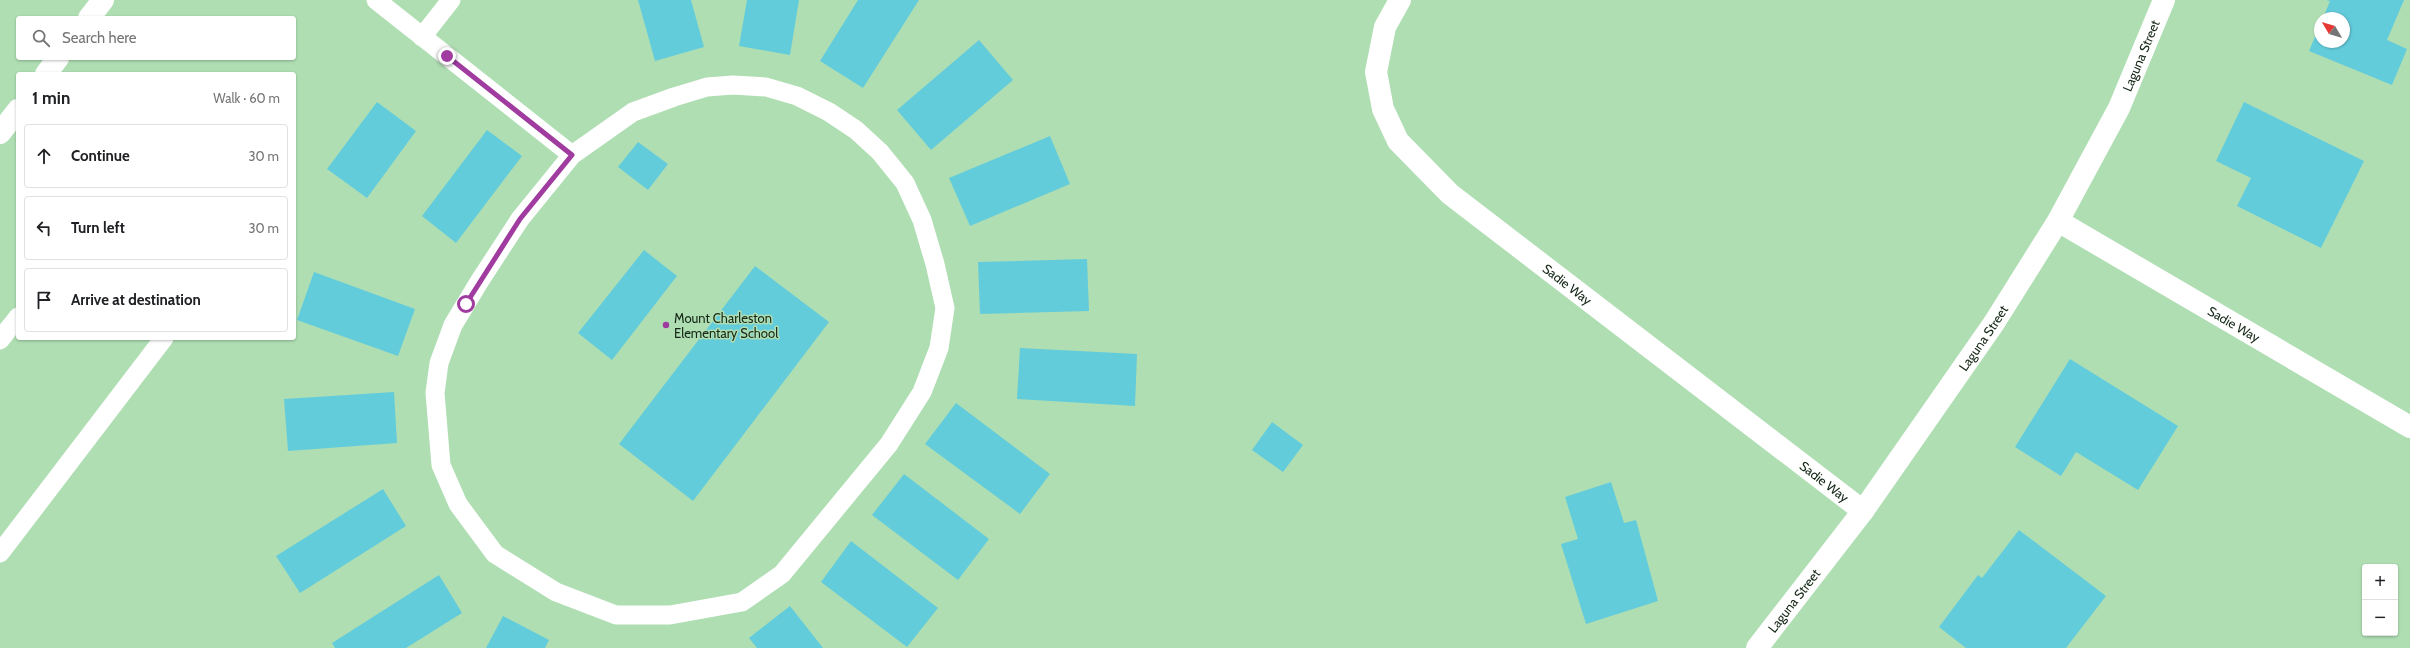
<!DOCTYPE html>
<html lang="en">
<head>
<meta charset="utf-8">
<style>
  :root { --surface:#fff; --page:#f6f6f6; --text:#202124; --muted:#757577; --line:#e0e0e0 }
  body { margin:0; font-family:Cabin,sans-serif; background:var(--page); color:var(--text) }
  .controls { position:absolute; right:12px; bottom:12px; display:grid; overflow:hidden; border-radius:4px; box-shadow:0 1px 3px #0004 }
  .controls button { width:36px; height:36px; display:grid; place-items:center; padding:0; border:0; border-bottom:1px solid var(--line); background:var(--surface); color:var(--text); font:20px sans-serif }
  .compass { position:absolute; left:2314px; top:12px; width:36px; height:36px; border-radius:50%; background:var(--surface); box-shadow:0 1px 3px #0004; rotate:308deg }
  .stop { position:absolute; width:12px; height:12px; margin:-9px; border:3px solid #a03ba0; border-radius:50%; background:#fff }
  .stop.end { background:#a03ba0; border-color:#fff; box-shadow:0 1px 4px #0008 }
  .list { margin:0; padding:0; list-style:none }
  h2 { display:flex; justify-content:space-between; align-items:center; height:52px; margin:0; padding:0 16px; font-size:17px }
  h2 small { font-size:13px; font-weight:400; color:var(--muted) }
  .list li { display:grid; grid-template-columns:26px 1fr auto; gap:12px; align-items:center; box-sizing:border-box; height:64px; margin:0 8px 8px; padding:0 8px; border:1px solid var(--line); border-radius:4px }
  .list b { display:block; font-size:15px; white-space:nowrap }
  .list em { font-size:13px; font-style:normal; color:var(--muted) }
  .icon { flex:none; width:22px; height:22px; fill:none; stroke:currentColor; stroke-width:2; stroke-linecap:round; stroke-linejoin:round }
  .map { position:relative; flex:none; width:2410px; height:648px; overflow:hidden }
  .search { position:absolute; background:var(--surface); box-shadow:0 1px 3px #0004; left:16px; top:16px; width:280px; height:44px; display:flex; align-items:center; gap:10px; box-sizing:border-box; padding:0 14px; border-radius:4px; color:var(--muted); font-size:15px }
  .panel { position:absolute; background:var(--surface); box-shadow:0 1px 3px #0004; left:16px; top:72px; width:280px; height:268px; border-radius:4px }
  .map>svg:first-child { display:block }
  .building { fill:#63ccdb }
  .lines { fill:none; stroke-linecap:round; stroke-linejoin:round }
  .lane { stroke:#fff; stroke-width:19 }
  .street { stroke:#fff; stroke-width:22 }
  .route { stroke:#a03ba0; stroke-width:5 }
  .poi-dot { fill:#a03ba0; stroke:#afdeb3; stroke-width:1.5 }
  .labels { text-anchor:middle; stroke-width:3; stroke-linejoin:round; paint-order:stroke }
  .street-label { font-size:13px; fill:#162818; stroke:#afdeb3 }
  .poi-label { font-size:13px; fill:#162818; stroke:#afdeb3; text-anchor:start }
</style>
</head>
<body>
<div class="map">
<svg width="2410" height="648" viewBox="0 0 2410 648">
  <rect width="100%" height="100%" fill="#afdeb3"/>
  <path class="building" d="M638,0H691L704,47L655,61Z
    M747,0H799L790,55L739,46Z
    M858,0H919L863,88L820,61Z
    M2326,0H2404L2387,40L2407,49L2392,85L2309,51L2320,25V42H2344V18H2323L2330,1Z
    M979,40L1013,80L931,150L897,110Z
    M377,102L416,131L367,198L327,169Z
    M2244,102L2364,161L2321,248L2237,206L2251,178L2216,161Z
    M487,130L522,156L456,243L422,216Z
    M1050,136L1070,184L970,226L949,178Z
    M638,142L668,164L648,190L618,167Z
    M644,250L677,276L612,360L578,333Z
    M1087,259L1089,311L980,314L978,262Z
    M755,266L829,322L693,501L619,444Z
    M314,272L415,309L398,356L297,320Z
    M1020,348L1137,354L1135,406L1017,399Z
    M2070,359L2178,426L2138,490L2076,452L2061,476L2015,447Z
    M394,392L397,443L288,451L284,399Z
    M956,403L1050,474L1020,514L925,444Z
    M1272,422L1303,445L1283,472L1252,450Z
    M904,474L989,539L958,580L872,515Z
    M1611,482L1624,523L1636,520L1658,601L1586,624L1561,544L1578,539L1565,497Z
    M383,489L406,526L300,593L276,556Z
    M2019,530L2106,596L2066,648H1966L1939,627L1978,575L1982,578Z
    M851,541L938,608L907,647L821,582Z
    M439,575L462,613L406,648H335L332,643Z
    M790,606L823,648H757L749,638Z
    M503,616L549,640L545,648H486Z"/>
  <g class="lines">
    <path class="lane" d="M376,0L572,155
      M422,37L451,0
      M733,85L766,87L797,96L829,112L856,130L880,152L905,183L922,220L935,264L945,308L939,348L922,392L889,444L782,574L742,602L670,615H616L556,592L495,554L458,504L441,465L435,393L439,363L453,325L479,282L520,219L572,155L633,112L674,97L707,87Z
      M0,340L18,317
      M0,553L164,338"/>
    <g class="street">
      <path id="s1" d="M1400,0L1385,27L1376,72L1383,109L1398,141L1450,194L1863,511"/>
      <path d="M89,18L103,0"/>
      <path d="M46,74L58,58"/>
      <path d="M0,133L18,110"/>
      <path id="s2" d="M2058,221L2410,427"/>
      <path id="s3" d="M1757,648L1863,511L1994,323L2058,221L2119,108L2164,0"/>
    </g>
  </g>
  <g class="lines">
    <path class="route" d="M447,56L572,155L520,219L466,304"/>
  </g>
  <circle class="poi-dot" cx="666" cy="325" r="4"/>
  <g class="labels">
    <g class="street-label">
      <text dy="5" stroke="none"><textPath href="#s3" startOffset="708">Laguna Street</textPath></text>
      <text dy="5" stroke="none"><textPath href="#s1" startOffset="372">Sadie Way</textPath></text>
      <text dy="5" stroke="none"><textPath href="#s2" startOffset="204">Sadie Way</textPath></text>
      <text dy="5" stroke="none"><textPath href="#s3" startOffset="384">Laguna Street</textPath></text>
      <text dy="5" stroke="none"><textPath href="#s1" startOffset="696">Sadie Way</textPath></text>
      <text dy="5" stroke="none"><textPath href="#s3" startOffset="60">Laguna Street</textPath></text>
    </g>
    <g class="poi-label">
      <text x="674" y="323">Mount Charleston<tspan x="674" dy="15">Elementary School</tspan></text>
    </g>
  </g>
</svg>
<div class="controls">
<button>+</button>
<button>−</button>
</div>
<svg class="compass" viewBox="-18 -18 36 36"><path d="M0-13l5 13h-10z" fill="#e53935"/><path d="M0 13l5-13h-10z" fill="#757577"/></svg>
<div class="stop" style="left:466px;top:304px"></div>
<div class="stop end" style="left:447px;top:56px"></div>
<div class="search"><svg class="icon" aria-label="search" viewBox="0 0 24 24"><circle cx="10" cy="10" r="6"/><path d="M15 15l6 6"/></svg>Search here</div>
<section class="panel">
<h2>1 min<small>Walk · 60 m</small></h2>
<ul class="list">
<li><svg class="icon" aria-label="ahead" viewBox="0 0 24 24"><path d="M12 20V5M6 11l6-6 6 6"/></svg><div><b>Continue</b></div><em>30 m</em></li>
<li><svg class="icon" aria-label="left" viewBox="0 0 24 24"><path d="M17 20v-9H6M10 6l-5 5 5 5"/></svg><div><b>Turn left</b></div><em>30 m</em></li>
<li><svg class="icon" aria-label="arrive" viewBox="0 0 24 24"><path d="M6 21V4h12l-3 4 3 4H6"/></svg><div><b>Arrive at destination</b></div></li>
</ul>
</section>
</div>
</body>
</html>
